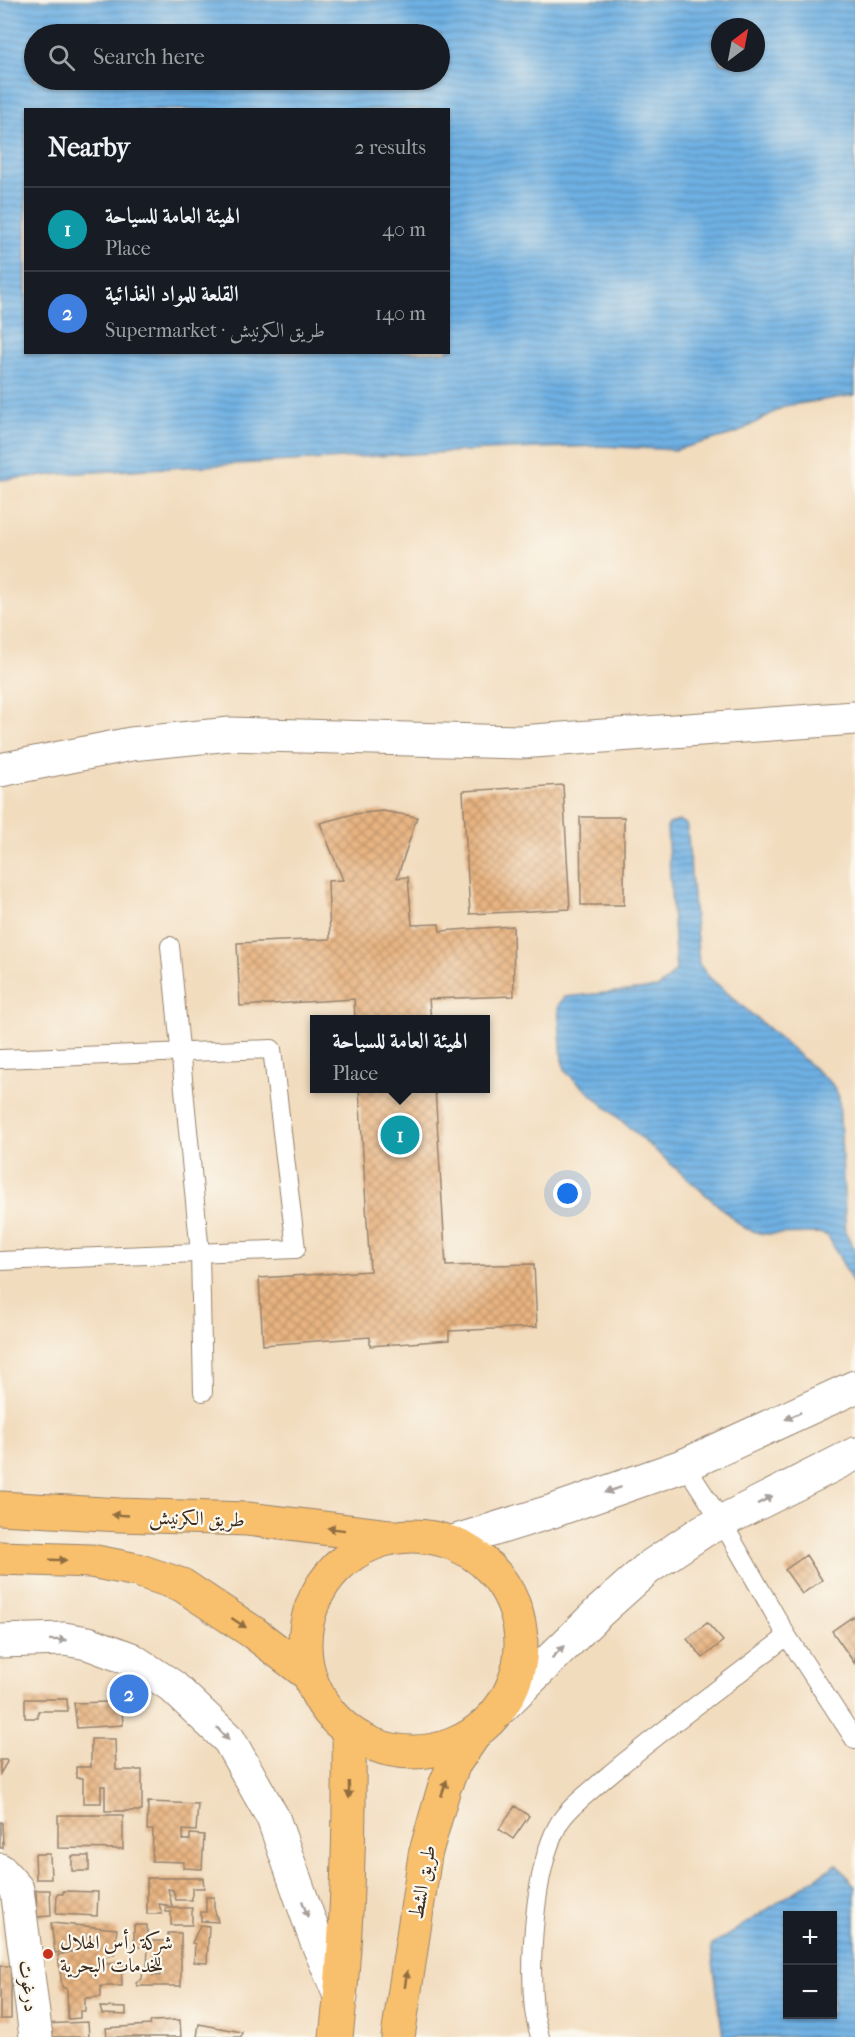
<!DOCTYPE html>
<html lang="en">
<head>
<meta charset="utf-8">
<style>
  :root { --surface:#171b24; --page:#242831; --text:#f1f3f6; --muted:#9ea1a6; --line:#363941; --accent:#0f766e }
  body { margin:0; font-family:"IM FELL French Canon",Amiri,serif; background:var(--page); color:var(--text) }
  .controls { position:absolute; right:18px; bottom:18px; display:grid; overflow:hidden; border-radius:0px; box-shadow:0 2px 4px #0004 }
  .controls button { width:54px; height:54px; display:grid; place-items:center; padding:0; border:0; border-bottom:2px solid var(--line); background:var(--surface); color:var(--text); font:30px sans-serif }
  .compass { position:absolute; left:711px; top:18px; width:54px; height:54px; border-radius:50%; background:var(--surface); box-shadow:0 2px 4px #0004; rotate:32deg }
  .you { position:absolute; left:568px; top:1194px; width:21px; height:21px; margin:-15px; border:4px solid #fff; border-radius:50%; background:#1a73e8; box-shadow:0 0 0 9px #1a73e833 }
  .badge { display:grid; place-items:center; width:39px; height:39px; border-radius:50%; background:var(--accent); color:#fff; font-size:20px; font-weight:700 }
  .pin { position:absolute; translate:-50% -50%; border:3px solid #fff; box-shadow:0 2px 6px #0006 }
  .popup { position:absolute; left:310px; top:1015px; width:180px; height:78px; box-sizing:border-box; display:grid; place-content:center; border-radius:0px; background:var(--surface); filter:drop-shadow(0 2px 4px #0005); font-size:20px; white-space:nowrap; color:var(--muted) }
  .popup b { font-size:22px; color:var(--text) }
  .popup::after { content:''; position:absolute; left:50%; top:100%; margin-left:-12px; border:12px solid transparent; border-top-color:var(--surface) }
  .list { margin:0; padding:0; list-style:none }
  h2 { display:flex; justify-content:space-between; align-items:center; height:78px; margin:0; padding:0 24px; font-size:26px }
  h2 small { font-size:20px; font-weight:400; color:var(--muted) }
  .list li { display:grid; grid-template-columns:39px 1fr auto; gap:18px; align-items:center; box-sizing:border-box; height:84px; padding:0 24px; border-top:2px solid var(--line) }
  .list b { display:block; font-size:22px; white-space:nowrap }
  .list p { margin:0; font-size:20px; white-space:nowrap; color:var(--muted) }
  .list em { font-size:20px; font-style:normal; color:var(--muted) }
  .icon { flex:none; width:33px; height:33px; fill:none; stroke:currentColor; stroke-width:2; stroke-linecap:round; stroke-linejoin:round }
  .map { position:relative; flex:none; width:855px; height:2037px; overflow:hidden }
  .search { position:absolute; background:var(--surface); box-shadow:0 2px 4px #0004; left:24px; top:24px; width:426px; height:66px; display:flex; align-items:center; gap:15px; box-sizing:border-box; padding:0 21px; border-radius:33px; color:var(--muted); font-size:22px }
  .panel { position:absolute; background:var(--surface); box-shadow:0 2px 4px #0004; left:24px; top:108px; width:426px; height:246px; border-radius:0px }
  .map>svg:first-child { display:block }
  .water { fill:url(#water-rules); stroke:#546d80; stroke-width:1.5; fill-rule:evenodd }
  .building { fill:url(#building-cross-hatch) }
  .lines { fill:none; stroke-linecap:round; stroke-linejoin:round }
  .lane-casing { stroke:#96836e; stroke-width:20 }
  .street-casing { stroke:#96836e; stroke-width:35 }
  .highway-casing { stroke:#96836e; stroke-width:35 }
  .lane { stroke:#fff; stroke-width:18 }
  .street { stroke:#fff; stroke-width:33 }
  .highway { stroke:#f8bf6c; stroke-width:33 }
  .oneway { fill:#a79f9a }
  .oneway2 { fill:#906d41 }
  .poi-dot { fill:#c8321e; stroke:#fbf7ec; stroke-width:2 }
  .labels { text-anchor:middle; stroke-width:4.5; stroke-linejoin:round; paint-order:stroke }
  .street-label { font-size:20px; fill:#3b2a1e; stroke:#fbf7ec }
  .poi-label { font-size:20px; fill:#3b2a1e; stroke:#fbf7ec; text-anchor:start }
</style>
</head>
<body>
<div class="map">
<svg width="855" height="2037" viewBox="0 0 855 2037">
  <defs>
    <pattern id="water-rules" width="6" height="5" patternUnits="userSpaceOnUse" patternTransform="scale(1.5)"><rect width="6" height="5" fill="#6eb0e3"/><path d="M0 2.5h6" fill="none" stroke="#5c8fb7"/></pattern>
    <pattern id="building-cross-hatch" width="8" height="8" patternUnits="userSpaceOnUse" patternTransform="scale(1.5)"><rect width="8" height="8" fill="#e8b481"/><path d="M0 0l8 8M0 8l8-8" fill="none" stroke="#bd9369"/></pattern>
  </defs>
  <rect width="100%" height="100%" fill="#fbf7ec"/>
  <filter id="ink" filterUnits="userSpaceOnUse"><feTurbulence type="fractalNoise" baseFrequency=".0167" numOctaves="2"/><feDisplacementMap in="SourceGraphic" scale="12" xChannelSelector="R" yChannelSelector="G"/><feConvolveMatrix kernelMatrix="1 2 1 2 8 2 1 2 1" color-interpolation-filters="sRGB"/></filter>
  <filter id="wash" filterUnits="userSpaceOnUse"><feTurbulence type="fractalNoise" baseFrequency=".008" numOctaves="4" result="noise"/><feDisplacementMap in="SourceGraphic" scale="24" xChannelSelector="R" yChannelSelector="G"/><feGaussianBlur stdDeviation="1.35" result="paint"/><feColorMatrix in="noise" values="0 0 0 0 0 0 0 0 0 0 0 0 0 0 0 0 0 1.4 0 .05"/><feComposite in="paint" operator="in"/></filter>
  <g filter="url(#wash)">
    <rect width="100%" height="100%" fill="#f2dcbe"/>
    <path class="water" d="M0,0H855V395L785,406L737,433L675,450L601,446L485,450L60,474L0,480ZM720,27H756V63H720ZM34,34H440V80H34ZM26,110H448V352H26Z
      M679,821L685,823L687,827L699,964L709,977L832,1084L839,1097L846,1233L855,1250V1287L828,1236L820,1233L762,1234L744,1228L566,1072L562,1060L558,1006L564,997L657,988L668,979L676,970L667,827L669,824Z
      M837,1864L855,1886V2037H723L711,1946ZM788,1916H832V2014H788Z"/>
    <g id="blocks">
      <path class="building" d="M563,785L570,909L470,914L463,791Z
        M383,811L417,817L397,878L408,877L412,925L439,924L440,931L513,926L514,996L429,999L431,1020H355L354,999L240,1006L237,943L330,939L328,881L343,880L320,823L353,814Z
        M580,817H624V905H581Z
        M359,1088H435L446,1266L534,1264L537,1327L449,1331V1340L370,1346V1337L263,1345L259,1278L370,1271Z
        M806,1555L822,1580L802,1594L785,1570Z
        M855,1615V1664L832,1631Z
        M707,1623L723,1641L703,1658L687,1639Z
        M121,1696L123,1725L77,1728L74,1703L107,1702V1697Z
        M25,1699H67L68,1711H38V1718H25Z
        M91,1739H115L116,1770H142V1811H105V1786H101V1803H83V1778H76V1767H91Z
        M0,1760H6L7,1762L0,1774Z
        M148,1802L198,1804L196,1831L183,1830V1840H190V1834L204,1835L202,1869L183,1868L184,1862L152,1861L153,1830H147Z
        M515,1806L529,1816L513,1839L499,1829Z
        M58,1815H123V1849L58,1848Z
        M0,1822H2L3,1848H0Z
        M35,1854H50L51,1879H36Z
        M72,1856H89V1871H72Z
        M147,1878H203L204,1888H192V1900H176L173,1890L168,1889L172,1906L159,1904L162,1914H147Z
        M36,1890H50L51,1916L37,1917Z
        M63,1891L98,1892L97,1916L56,1914L57,1894H63Z
        M206,1897H214V1907L218,1922L201,1921V1912H206Z
        M166,1908H192V1925H171V1912H166Z
        M51,1923L117,1929L114,1955L102,1958V1964L121,1963L122,1986H101V1997L85,1998V2011H80V2018L68,2019L67,1989L62,1987L58,1955L79,1950L55,1953Z
        M134,1925H147V1941H168V1933H181V1986H138L136,1983L142,1979L143,1970H147L151,1975L160,1976V1970H147L148,1947H134Z
        M200,1925L209,1926L207,1963L194,1962L195,1944L192,1943Z
        M0,1966H11V2019H0Z
        M100,2007L126,2008V2015L102,2014Z
        M180,2020L181,2037H107L106,2028L150,2025L151,2021Z
        M88,2022L89,2037H44L43,2024Z
        M199,2024L242,2032L241,2037H197Z"/>
    </g>
  </g>
  <g filter="url(#ink)">
    <use href="#blocks" fill-opacity="0" stroke="#96836e" stroke-width="1.5"/>
    <g class="lines">
      <g class="lane-casing">
        <path id="lane" d="M170,946L200,1253L203,1392
          M0,1059L272,1049L296,1249L0,1261
          M685,1465L722,1522L787,1636L855,1740
          M540,2037C538,2028 535,2019 534,2010C529,1962 534,1871 557,1827C565,1810 590,1792 604,1779C663,1729 726,1684 787,1636"/>
      </g>
      <g class="street-casing">
        <path id="street" d="M0,770L131,744L230,734L520,742L855,718
          M453,1542L553,1511L685,1465L855,1387
          M0,1641L64,1639L88,1643L131,1659L172,1686L229,1740L273,1818L315,1937L341,1998
          M502,1707L600,1611L648,1568L703,1531L855,1454
          M0,1870L17,1889L36,2037"/>
      </g>
      <g class="highway-casing">
        <path id="highway" d="M0,1508L120,1515L247,1519L389,1536
          M305 1644a108 108 0 1 1 216 0a108 108 0 1 1-216 0Z
          M0,1558L91,1561L137,1570L182,1585L254,1633L309,1675
          M336,2037C348,1936 350,1833 349,1731
          M398,2037L425,1855L444,1788L454,1764L474,1735"/>
      </g>
      <use href="#lane" class="lane"/>
      <use href="#street" class="street"/>
      <use href="#highway" class="highway"/>
    </g>
    <defs><path id="oneway-solid" d="M-6-.8H1V-3.2L6.5 0L1 3.2V.8H-6Z" transform="scale(1.5)"/></defs>
    <g class="oneway">
      <use href="#oneway-solid" transform="translate(793 1416) rotate(155)"/>
      <use href="#oneway-solid" transform="translate(613 1490) rotate(161)"/>
      <use href="#oneway-solid" transform="translate(765 1500) rotate(-27)"/>
      <use href="#oneway-solid" transform="translate(58 1640) rotate(1)"/>
      <use href="#oneway-solid" transform="translate(558 1652) rotate(-45)"/>
      <use href="#oneway-solid" transform="translate(223 1734) rotate(47)"/>
      <use href="#oneway-solid" transform="translate(305 1909) rotate(71)"/>
    </g>
    <g class="oneway2">
      <use href="#oneway-solid" transform="translate(120 1515) rotate(-177)"/>
      <use href="#oneway-solid" transform="translate(336 1529) rotate(-173)"/>
      <use href="#oneway-solid" transform="translate(58 1560) rotate(2)"/>
      <use href="#oneway-solid" transform="translate(239 1623) rotate(33)"/>
      <use href="#oneway-solid" transform="translate(444 1788) rotate(-71)"/>
      <use href="#oneway-solid" transform="translate(349 1790) rotate(89)"/>
      <use href="#oneway-solid" transform="translate(406 1979) rotate(-82)"/>
    </g>
  </g>
  <circle class="poi-dot" cx="48" cy="1954" r="6"/>
  <g class="labels">
    <g class="street-label">
      <text transform="translate(197 1518) rotate(2)" y="7">طريق الكرنيش</text>
      <text transform="translate(422 1882) rotate(-80)" y="7">طريق الشط</text>
      <text transform="translate(29 1986) rotate(83)" y="7">درغوت</text>
    </g>
    <g class="poi-label">
      <text x="60" y="1949">شركة رأس الهلال<tspan x="60" dy="23">للخدمات البحرية</tspan></text>
    </g>
  </g>
</svg>
<div class="controls">
<button>+</button>
<button>−</button>
</div>
<svg class="compass" viewBox="-18 -18 36 36"><path d="M0-13l5 13h-10z" fill="#e53935"/><path d="M0 13l5-13h-10z" fill="#9ea1a6"/></svg>
<div class="you"></div>
<div class="pin badge" style="left:400px;top:1135px;background:#0f9aa8">1</div>
<div class="popup"><b>الهيئة العامة للسياحة</b>Place</div>
<div class="pin badge" style="left:129px;top:1694px;background:#3f7fe0">2</div>
<div class="search"><svg class="icon" aria-label="search" viewBox="0 0 24 24"><circle cx="10" cy="10" r="6"/><path d="M15 15l6 6"/></svg>Search here</div>
<section class="panel">
<h2>Nearby<small>2 results</small></h2>
<ul class="list">
<li><span class="badge" style="background:#0f9aa8">1</span><div><b>الهيئة العامة للسياحة</b><p>Place</p></div><em>40 m</em></li>
<li><span class="badge" style="background:#3f7fe0">2</span><div><b>القلعة للمواد الغذائية</b><p>Supermarket · طريق الكرنيش</p></div><em>140 m</em></li>
</ul>
</section>
</div>
</body>
</html>
